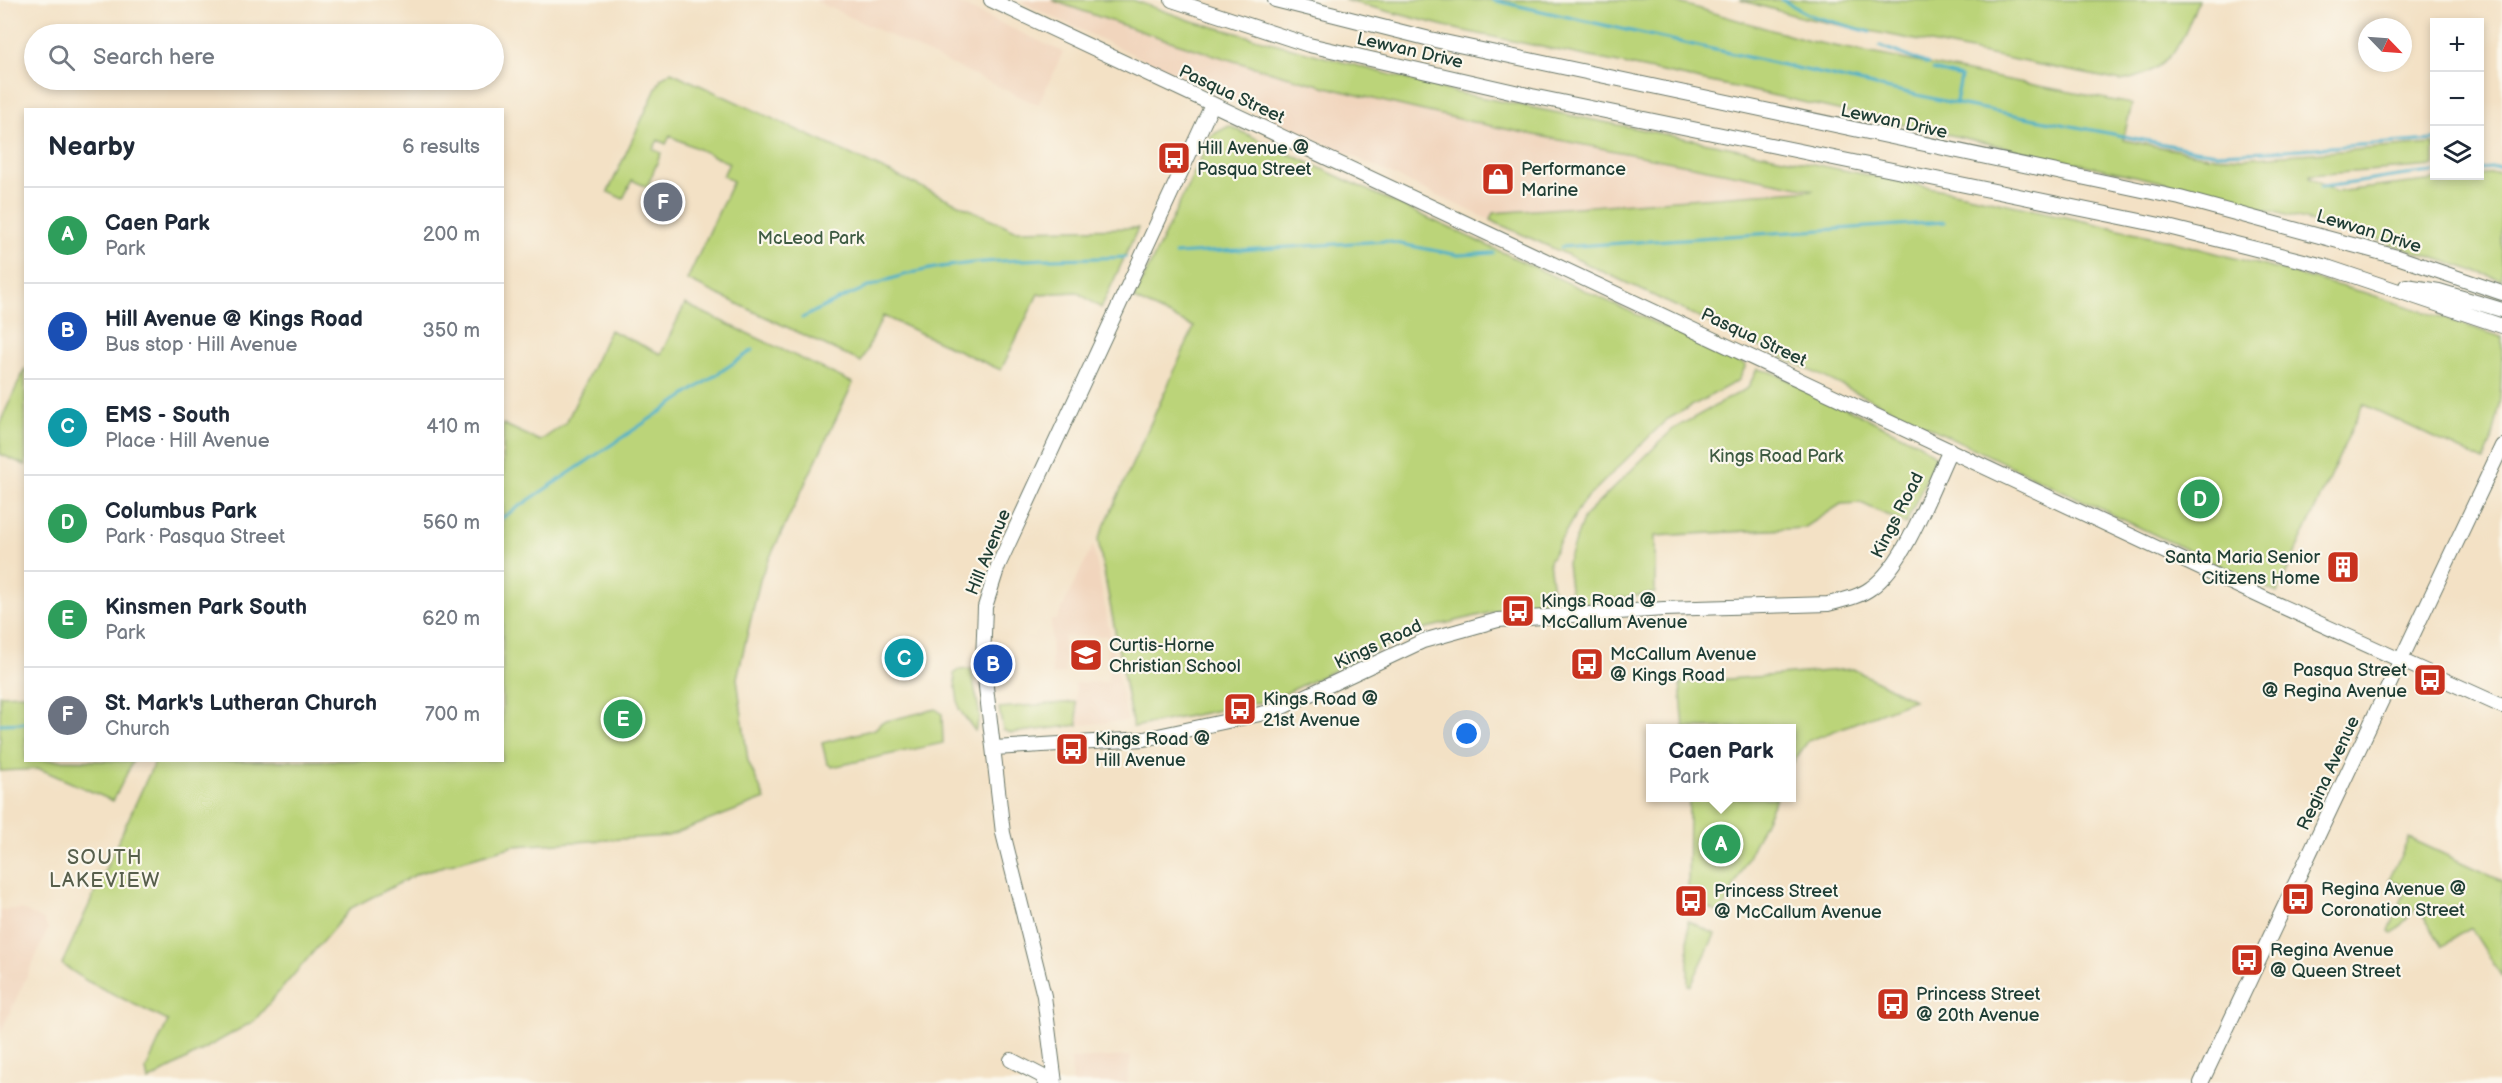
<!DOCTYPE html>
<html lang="en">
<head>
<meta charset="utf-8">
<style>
  :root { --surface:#fff; --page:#f2f2f3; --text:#1f2937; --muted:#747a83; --line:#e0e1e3; --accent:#1a73e8 }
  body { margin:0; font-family:"Balsamiq Sans",sans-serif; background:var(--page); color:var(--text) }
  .controls { position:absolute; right:18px; top:18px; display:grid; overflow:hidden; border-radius:0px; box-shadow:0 3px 9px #0003 }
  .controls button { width:54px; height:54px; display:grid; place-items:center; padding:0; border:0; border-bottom:2px solid var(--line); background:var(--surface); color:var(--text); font:30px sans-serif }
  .compass { position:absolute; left:2358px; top:18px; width:54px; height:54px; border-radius:50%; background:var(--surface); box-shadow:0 3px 9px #0003; rotate:115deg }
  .you { position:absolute; left:1467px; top:734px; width:21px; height:21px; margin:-15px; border:4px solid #fff; border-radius:50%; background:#1a73e8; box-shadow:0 0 0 9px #1a73e833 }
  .badge { display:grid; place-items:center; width:39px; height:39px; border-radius:50%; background:var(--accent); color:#fff; font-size:20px; font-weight:700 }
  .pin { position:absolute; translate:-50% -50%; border:3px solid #fff; box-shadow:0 2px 6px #0006 }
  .popup { position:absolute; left:1646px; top:724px; width:150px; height:78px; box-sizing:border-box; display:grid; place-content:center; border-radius:0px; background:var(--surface); filter:drop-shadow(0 2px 4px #0005); font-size:20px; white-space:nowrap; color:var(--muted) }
  .popup b { font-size:22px; color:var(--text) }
  .popup::after { content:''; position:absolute; left:50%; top:100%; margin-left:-12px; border:12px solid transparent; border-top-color:var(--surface) }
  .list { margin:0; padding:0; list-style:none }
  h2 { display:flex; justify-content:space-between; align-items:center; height:78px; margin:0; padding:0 24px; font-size:26px }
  h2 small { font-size:20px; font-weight:400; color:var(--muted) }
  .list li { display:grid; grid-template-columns:39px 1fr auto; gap:18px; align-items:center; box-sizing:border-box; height:96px; padding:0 24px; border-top:2px solid var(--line) }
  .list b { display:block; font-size:22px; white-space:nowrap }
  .list p { margin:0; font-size:20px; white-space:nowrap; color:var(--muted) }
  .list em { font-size:20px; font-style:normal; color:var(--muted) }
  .icon { flex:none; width:33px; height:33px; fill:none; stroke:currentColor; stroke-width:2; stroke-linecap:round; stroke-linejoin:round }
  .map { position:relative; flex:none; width:2502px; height:1083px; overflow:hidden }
  .search { position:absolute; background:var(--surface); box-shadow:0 3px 9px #0003; left:24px; top:24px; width:480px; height:66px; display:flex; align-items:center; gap:15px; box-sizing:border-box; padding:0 21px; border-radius:33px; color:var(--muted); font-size:22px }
  .panel { position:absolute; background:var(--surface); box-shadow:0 3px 9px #0003; left:24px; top:108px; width:480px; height:654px; border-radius:0px }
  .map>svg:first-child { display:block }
  .built { fill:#f1d5bd }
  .green { fill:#bbd479; stroke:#6d8856; stroke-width:1.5 }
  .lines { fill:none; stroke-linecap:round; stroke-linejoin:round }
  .stream { stroke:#4ab0c9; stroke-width:3 }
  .secondary-casing { stroke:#697667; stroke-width:16 }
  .secondary { stroke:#fff; stroke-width:14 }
  .labels { text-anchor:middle; stroke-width:4.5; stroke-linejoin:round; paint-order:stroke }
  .street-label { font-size:18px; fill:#1f3d34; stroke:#fbf7ec }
  .poi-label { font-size:18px; fill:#1f3d34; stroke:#fbf7ec; text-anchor:start }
  .park-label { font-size:18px; fill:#3e5b42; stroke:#fbf7ec }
  .neighbourhood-label { font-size:20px; letter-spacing:1.5px; fill:#575f4c; stroke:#fbf7ec }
</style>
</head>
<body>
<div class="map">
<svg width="2502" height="1083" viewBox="0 0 2502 1083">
  <rect width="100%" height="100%" fill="#fbf7ec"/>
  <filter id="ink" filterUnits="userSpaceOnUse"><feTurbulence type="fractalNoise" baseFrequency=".0167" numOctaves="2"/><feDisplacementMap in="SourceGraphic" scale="12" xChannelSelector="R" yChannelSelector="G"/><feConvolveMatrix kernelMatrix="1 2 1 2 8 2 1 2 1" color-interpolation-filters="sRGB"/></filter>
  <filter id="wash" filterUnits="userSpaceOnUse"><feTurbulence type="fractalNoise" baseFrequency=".008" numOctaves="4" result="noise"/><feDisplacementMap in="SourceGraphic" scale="24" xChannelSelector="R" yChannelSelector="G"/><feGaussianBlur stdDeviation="1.35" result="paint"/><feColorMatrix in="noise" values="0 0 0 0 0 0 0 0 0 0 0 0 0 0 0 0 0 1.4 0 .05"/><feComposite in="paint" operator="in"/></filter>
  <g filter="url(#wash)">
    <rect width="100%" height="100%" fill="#f3e1c5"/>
    <path class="built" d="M814,0H950L1063,52L1038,105Z
      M1024,0H1052L1155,37L1453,117L1817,191L1493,213L1490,220L1023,3Z
      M1093,545L1127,721L1078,725L1075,683L1108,682L1107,636L1064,637L1065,673L1052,675L1051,619L1056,621Z
      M21,909L44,920L48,930L0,1034V910Z
      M1131,1056L1127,1083H1072L1071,1059Z"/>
    <path class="green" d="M1052,0H1133L1192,21L1454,92L1968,195L2163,239L2366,293L2502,337C2502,380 2502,421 2484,461L2363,404L2277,593L1568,255L1490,220L1493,213L1814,190C1647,156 1477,128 1312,83C1224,60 1137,31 1052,0Z
      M1344,0H1669L1809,41L2132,104L2123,140L2208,156L2244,158L2434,144V166L2310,175V178L2335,192L2502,172V280L2370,237L2157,181L1744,89L1460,30Z
      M1740,0H2198C2183,43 2170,72 2121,81L1800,17Z
      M671,72L1015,230L1138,228L1101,308L1077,292L1038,294L1001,370L883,316L861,362L687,280L733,181L723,176L729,163L670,136L666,144L658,140L653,149L661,153L647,187L632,180L623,199L608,192L661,78Z
      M1229,126L1746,365L1739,380L1666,420L1582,503L1549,561L1555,607L1497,611L1423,629L1271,700L1133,727L1098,540L1194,327L1134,299L1212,135Z
      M685,304L853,383L761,576L737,678L748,761L765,799L668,836L514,846L419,873L351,908L254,1021L148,1081L146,1069L168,1021L87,981L62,964L155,761L502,760L503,424L540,441L566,423L610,330L661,354Z
      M25,368L26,465H25L0,454V423Z
      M1757,369L1772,372L1918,443L1936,456L1906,524L1861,503L1841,504L1804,528L1655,536V593L1572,605L1567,563L1584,517L1673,429L1748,388Z
      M971,669L980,716L975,731L959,709L954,674L958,670Z
      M1853,669L1914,700L1808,741L1792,764V728H1684L1680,683Z
      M25,694L26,760L133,761L113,801L40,769L0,771V695Z
      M1076,702L1078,725L1011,733L1003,730L999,708Z
      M936,709L942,714L943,743L832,767L827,763L822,743L875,729L882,722Z
      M1689,798H1776L1721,914L1688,899Z
      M2409,838L2502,881V977L2471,928L2442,946L2418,907L2393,933L2389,931L2407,887L2389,880Z
      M1688,921L1715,934L1691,985H1688Z"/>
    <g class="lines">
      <path class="stream" d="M1492,0L1953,103L2195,150L2217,153L2270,151L2434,140
        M1782,0L1812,16L1870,32
        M1880,46L1928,64
        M1933,70L1961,77L1956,102
        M2480,169L2502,167
        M2320,187C2359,183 2396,175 2434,172
        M1561,247L1944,222
        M1175,254L1385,241L1458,255L1494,253
        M802,318C838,299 876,281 916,272C978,257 1061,260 1126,257
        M502,518L753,350
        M0,724L26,723"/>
    </g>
  </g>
  <g filter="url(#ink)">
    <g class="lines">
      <g class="secondary-casing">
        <path id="secondary" d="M991,0L2272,602L2502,706
          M1172,0L1309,45L1532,96L2160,225L2324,266L2502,326
          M1275,0L1430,39L2180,198L2397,257L2502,293
          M2406,286L2439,291L2502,310
          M994,748L1144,739L1274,711L1423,641L1498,620L1664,609L1828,604C1843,600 1859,597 1871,588C1906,563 1931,490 1950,450
          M1011,1060L1042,1076L1046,1083
          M1055,1083L1044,996L1003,833L983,661L985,607L998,566L1212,105
          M2201,1083L2502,446"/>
      </g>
      <use href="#secondary" class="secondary"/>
    </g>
  </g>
  <defs>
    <g id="bus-square" transform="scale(1.725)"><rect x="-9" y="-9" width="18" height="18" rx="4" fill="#c8321e" stroke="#fbf7ec"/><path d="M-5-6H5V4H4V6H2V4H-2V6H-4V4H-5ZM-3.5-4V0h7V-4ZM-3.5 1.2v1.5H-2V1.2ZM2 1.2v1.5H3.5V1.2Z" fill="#fff"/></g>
    <g id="shop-square" transform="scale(1.725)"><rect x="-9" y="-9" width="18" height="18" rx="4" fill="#c8321e" stroke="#fbf7ec"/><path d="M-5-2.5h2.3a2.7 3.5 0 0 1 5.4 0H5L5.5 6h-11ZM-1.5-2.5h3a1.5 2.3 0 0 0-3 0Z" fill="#fff"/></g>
    <g id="building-square" transform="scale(1.725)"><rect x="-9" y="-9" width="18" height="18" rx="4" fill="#c8321e" stroke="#fbf7ec"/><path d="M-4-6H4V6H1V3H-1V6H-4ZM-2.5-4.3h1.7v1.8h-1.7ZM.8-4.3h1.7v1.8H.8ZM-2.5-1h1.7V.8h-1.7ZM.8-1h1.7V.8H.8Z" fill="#fff"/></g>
    <g id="school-square" transform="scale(1.725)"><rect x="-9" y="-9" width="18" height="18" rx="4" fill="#c8321e" stroke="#fbf7ec"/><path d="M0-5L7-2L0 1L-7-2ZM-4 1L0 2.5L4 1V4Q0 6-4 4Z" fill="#fff"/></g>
  </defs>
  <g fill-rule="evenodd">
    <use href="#bus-square" x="1174" y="158"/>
    <use href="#shop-square" x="1498" y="179"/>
    <use href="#building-square" x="2343" y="567"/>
    <use href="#bus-square" x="1518" y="611"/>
    <use href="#school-square" x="1086" y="655"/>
    <use href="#bus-square" x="1587" y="664"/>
    <use href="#bus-square" x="2430" y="680"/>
    <use href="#bus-square" x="1240" y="709"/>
    <use href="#bus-square" x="1072" y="749"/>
    <use href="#bus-square" x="2298" y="899"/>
    <use href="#bus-square" x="1691" y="901"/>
    <use href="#bus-square" x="2247" y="960"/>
    <use href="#bus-square" x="1893" y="1004"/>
  </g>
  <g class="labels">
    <g class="street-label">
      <text transform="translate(1410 50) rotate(13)" y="6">Lewvan Drive</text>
      <text transform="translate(1232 94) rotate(25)" y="6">Pasqua Street</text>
      <text transform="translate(1894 121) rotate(12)" y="6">Lewvan Drive</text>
      <text transform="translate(2369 231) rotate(17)" y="6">Lewvan Drive</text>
      <text transform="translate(1754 337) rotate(25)" y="6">Pasqua Street</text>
      <text transform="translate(1897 515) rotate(-63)" y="6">Kings Road</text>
      <text transform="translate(988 552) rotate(-68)" y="6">Hill Avenue</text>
      <text transform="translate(1378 644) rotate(-25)" y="6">Kings Road</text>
      <text transform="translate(2328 773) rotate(-65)" y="6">Regina Avenue</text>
    </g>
    <g class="poi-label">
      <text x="1197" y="154">Hill Avenue @<tspan x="1197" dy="21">Pasqua Street</tspan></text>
      <text x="1521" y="175">Performance<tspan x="1521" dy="21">Marine</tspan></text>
      <text x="2320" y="563" text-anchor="end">Santa Maria Senior<tspan x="2320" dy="21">Citizens Home</tspan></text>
      <text x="1541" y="607">Kings Road @<tspan x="1541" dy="21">McCallum Avenue</tspan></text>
      <text x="1109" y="651">Curtis-Horne<tspan x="1109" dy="21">Christian School</tspan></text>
      <text x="1610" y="660">McCallum Avenue<tspan x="1610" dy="21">@ Kings Road</tspan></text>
      <text x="2407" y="676" text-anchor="end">Pasqua Street<tspan x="2407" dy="21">@ Regina Avenue</tspan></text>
      <text x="1263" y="705">Kings Road @<tspan x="1263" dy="21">21st Avenue</tspan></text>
      <text x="1095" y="745">Kings Road @<tspan x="1095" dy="21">Hill Avenue</tspan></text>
      <text x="2321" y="895">Regina Avenue @<tspan x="2321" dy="21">Coronation Street</tspan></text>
      <text x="1714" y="897">Princess Street<tspan x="1714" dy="21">@ McCallum Avenue</tspan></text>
      <text x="2270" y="956">Regina Avenue<tspan x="2270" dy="21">@ Queen Street</tspan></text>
      <text x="1916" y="1000">Princess Street<tspan x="1916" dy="21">@ 20th Avenue</tspan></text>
    </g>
    <g class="park-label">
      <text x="811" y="244">McLeod Park</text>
      <text x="1776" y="462">Kings Road Park</text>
    </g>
    <g class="neighbourhood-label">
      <text x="105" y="864">SOUTH<tspan x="105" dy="23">LAKEVIEW</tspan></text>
    </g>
  </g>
</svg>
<div class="controls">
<button>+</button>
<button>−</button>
<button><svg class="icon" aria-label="layers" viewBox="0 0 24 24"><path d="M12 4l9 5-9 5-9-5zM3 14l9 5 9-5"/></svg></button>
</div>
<svg class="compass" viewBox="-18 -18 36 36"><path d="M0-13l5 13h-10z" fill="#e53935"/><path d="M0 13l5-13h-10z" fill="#747a83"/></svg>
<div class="you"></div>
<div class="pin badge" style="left:1721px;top:844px;background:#2e9e5b">A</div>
<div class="popup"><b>Caen Park</b>Park</div>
<div class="pin badge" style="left:993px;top:664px;background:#1a4fb4">B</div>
<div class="pin badge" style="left:904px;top:658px;background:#0f9aa8">C</div>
<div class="pin badge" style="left:2200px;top:499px;background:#2e9e5b">D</div>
<div class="pin badge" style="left:623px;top:719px;background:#2e9e5b">E</div>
<div class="pin badge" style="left:663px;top:202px;background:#6b7280">F</div>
<div class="search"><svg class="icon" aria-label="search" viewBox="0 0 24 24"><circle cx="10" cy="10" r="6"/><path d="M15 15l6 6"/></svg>Search here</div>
<section class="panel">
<h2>Nearby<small>6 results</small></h2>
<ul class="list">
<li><span class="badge" style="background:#2e9e5b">A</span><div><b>Caen Park</b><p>Park</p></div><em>200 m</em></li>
<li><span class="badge" style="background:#1a4fb4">B</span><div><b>Hill Avenue @ Kings Road</b><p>Bus stop · Hill Avenue</p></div><em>350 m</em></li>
<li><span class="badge" style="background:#0f9aa8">C</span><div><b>EMS - South</b><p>Place · Hill Avenue</p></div><em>410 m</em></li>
<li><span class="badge" style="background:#2e9e5b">D</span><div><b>Columbus Park</b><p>Park · Pasqua Street</p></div><em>560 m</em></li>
<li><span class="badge" style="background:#2e9e5b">E</span><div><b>Kinsmen Park South</b><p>Park</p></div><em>620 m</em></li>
<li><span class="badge" style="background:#6b7280">F</span><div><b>St. Mark's Lutheran Church</b><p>Church</p></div><em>700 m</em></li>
</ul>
</section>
</div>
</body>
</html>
